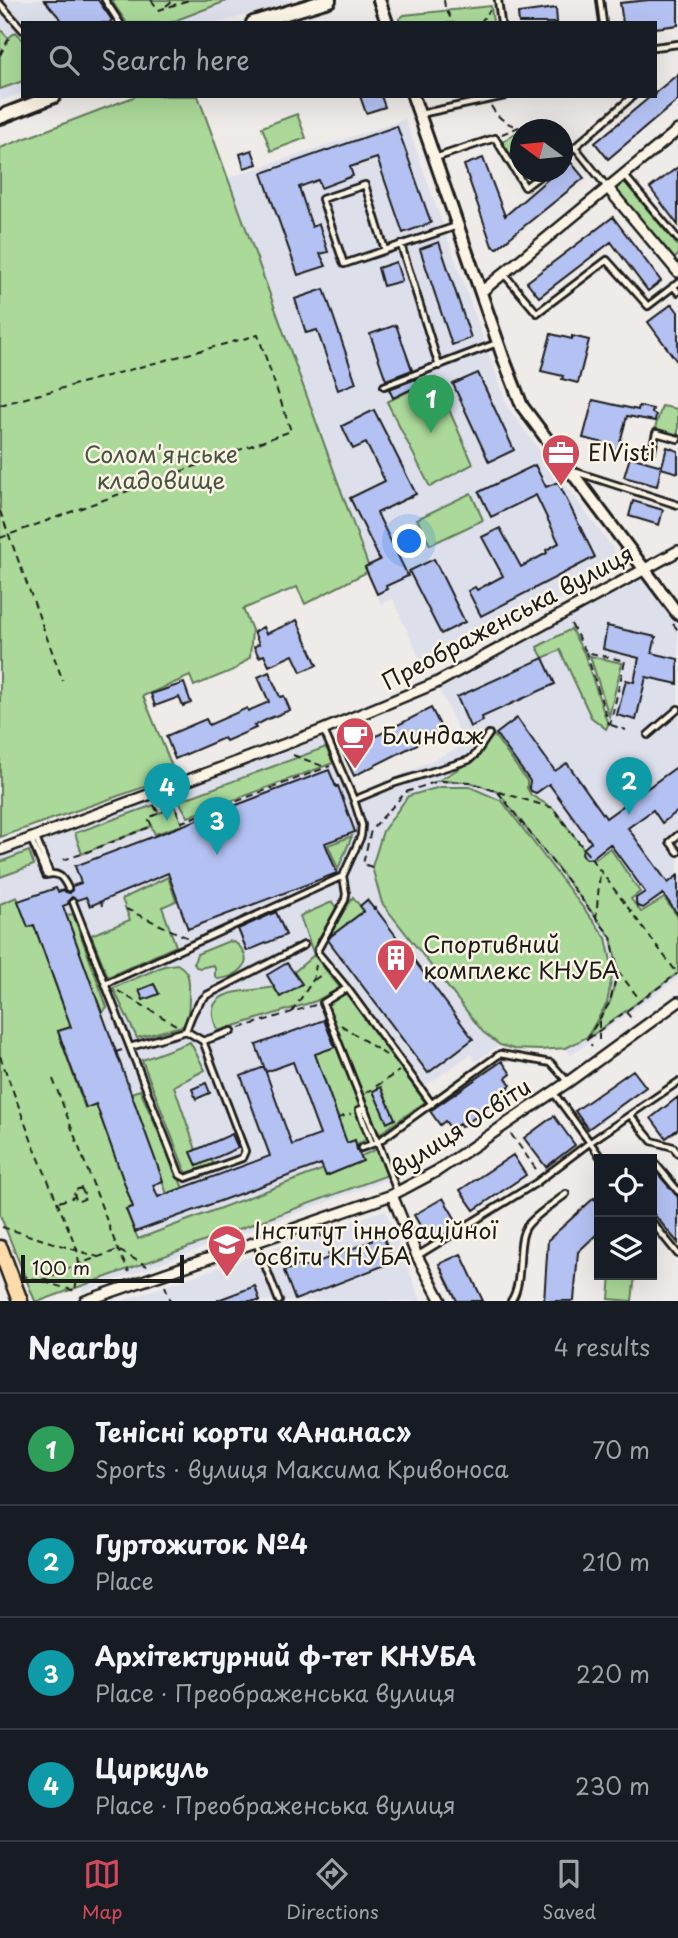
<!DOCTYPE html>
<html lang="en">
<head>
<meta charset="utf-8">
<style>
  :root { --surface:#171b24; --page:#20242c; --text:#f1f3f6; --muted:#9ea1a6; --line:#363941; --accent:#d1495b }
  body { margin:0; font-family:"Playpen Sans",sans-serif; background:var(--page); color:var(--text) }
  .controls { position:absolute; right:21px; bottom:21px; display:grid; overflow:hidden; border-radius:0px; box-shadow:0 7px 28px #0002 }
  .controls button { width:63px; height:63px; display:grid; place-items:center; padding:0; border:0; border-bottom:2px solid var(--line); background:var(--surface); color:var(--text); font:35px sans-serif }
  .compass { position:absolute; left:510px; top:119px; width:63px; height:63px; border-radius:50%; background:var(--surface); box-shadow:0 7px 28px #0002; rotate:285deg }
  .scale { position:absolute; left:21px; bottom:18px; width:163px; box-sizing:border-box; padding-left:7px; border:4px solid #1c1c1c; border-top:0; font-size:19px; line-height:24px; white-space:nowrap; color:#1c1c1c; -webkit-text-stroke:5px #fcf5e5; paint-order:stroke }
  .you { position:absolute; left:410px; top:542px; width:24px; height:24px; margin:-18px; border:5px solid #fff; border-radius:50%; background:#1a73e8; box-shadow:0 0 0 10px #1a73e833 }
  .badge { display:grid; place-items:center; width:46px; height:46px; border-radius:50%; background:var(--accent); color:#fff; font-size:23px; font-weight:700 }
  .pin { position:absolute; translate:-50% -58px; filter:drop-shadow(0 2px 4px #0008) }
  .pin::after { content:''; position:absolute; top:37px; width:24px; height:21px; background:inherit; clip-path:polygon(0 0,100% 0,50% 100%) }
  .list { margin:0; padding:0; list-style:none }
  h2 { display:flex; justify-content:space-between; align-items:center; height:91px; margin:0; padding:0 28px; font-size:30px }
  h2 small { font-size:23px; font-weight:400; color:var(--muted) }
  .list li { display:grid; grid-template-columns:46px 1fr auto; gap:21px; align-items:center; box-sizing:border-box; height:112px; padding:0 28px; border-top:2px solid var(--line) }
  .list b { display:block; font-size:26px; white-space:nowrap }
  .list p { margin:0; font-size:23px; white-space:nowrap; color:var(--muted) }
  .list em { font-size:23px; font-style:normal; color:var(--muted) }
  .icon { flex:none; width:38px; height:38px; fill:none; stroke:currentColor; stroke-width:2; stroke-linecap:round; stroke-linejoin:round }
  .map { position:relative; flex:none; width:678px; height:1301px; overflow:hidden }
  .search { position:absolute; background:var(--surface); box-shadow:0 7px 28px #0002; left:21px; right:21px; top:21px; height:77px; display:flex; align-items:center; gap:18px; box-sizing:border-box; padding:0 24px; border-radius:0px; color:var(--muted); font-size:26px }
  .sheet { height:539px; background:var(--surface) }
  nav { display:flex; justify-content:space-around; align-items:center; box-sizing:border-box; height:98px; border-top:2px solid var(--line); background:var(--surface); font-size:19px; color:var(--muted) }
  nav a { display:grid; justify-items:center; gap:4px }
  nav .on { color:var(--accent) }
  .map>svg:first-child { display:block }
  .built { fill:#dddfeb }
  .green { fill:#aad999; stroke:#637a5a; stroke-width:2 }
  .building { fill:#b4c2f3; stroke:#1c1c1c; stroke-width:2 }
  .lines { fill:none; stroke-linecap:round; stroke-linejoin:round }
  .service-casing { stroke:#1c1c1c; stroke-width:10 }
  .minor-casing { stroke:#1c1c1c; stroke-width:14 }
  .tertiary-casing { stroke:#1c1c1c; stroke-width:16 }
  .secondary-casing { stroke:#1c1c1c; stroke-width:18 }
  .primary-casing { stroke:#1c1c1c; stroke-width:19 }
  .path { stroke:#1c1c1c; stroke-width:2; stroke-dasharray:7 5; stroke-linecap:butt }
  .service { stroke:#fcf5e5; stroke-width:4.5 }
  .minor { stroke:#fcf5e5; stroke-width:9 }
  .tertiary { stroke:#fcf5e5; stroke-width:10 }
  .secondary { stroke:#fcf5e5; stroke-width:12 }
  .primary { stroke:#fddcac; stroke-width:14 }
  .labels { text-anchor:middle; stroke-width:5; stroke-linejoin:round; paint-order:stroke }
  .poi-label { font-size:23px; fill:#1c1c1c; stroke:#fcf5e5; text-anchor:start }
  .park-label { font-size:23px; fill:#475542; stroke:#fcf5e5 }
  .street-label { font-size:23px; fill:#1c1c1c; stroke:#fcf5e5 }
</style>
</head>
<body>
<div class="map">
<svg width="678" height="1301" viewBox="0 0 678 1301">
  <rect width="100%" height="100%" fill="#eeebe8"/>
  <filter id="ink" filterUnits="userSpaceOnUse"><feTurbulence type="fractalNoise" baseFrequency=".0143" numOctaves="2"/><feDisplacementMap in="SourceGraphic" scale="14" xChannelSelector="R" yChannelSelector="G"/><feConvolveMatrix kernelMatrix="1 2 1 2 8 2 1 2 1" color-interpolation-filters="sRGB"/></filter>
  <g filter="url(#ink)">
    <path class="built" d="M0,0H296L218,23H23V92L0,101Z
      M405,119L508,408L626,566L425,670L393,599L381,604L364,567L368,565L228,178Z
      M643,579L678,625V978L571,1055L566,1048L540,1050L514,1049L500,1045L476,1061L471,1054L418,1091L425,1102L376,1136L392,1178L83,1292L0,1069V854L329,736L354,797L465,745L439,688Z
      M385,1210L421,1301H122L261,1253Z"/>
    <path class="green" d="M111,0H229L169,23H127Z
      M491,6L493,23H399V19L404,15Z
      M0,29L8,38L16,32L23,40V81L0,89Z
      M136,96H198L368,565L365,567L367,572L305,604L297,587L243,609L252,630L250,657L236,669L194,686L190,676L143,696L176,776L0,837V148Z
      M297,114L306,138L271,151L262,127Z
      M520,130V168L502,142Z
      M624,181L678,246V255L673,260L614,189Z
      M435,378L473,464L430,487L387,402Z
      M662,406L678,409V435L655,428Z
      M471,493L483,520L430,545L417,519Z
      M571,629L584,653L608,725L606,729L591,717L560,650L543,658L537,647Z
      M590,656L622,663L609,716Z
      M494,735L527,781V788L531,795L553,808L593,861L610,848L640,892L631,899L641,912L664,898L678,917V973L587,1039L610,1002L618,970L611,937L498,792L470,782L438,781L473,760Z
      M326,747L333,763L188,817L179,801Z
      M440,787H470L502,801L606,938L613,971L607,1003L587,1037L566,1048L540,1050L514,1049L500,1045L483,1032L382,903L372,867L383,831L408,796Z
      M154,805L159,813L175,807L182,825L155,834L151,826L82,854L75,833Z
      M352,836L338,869L328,845Z
      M29,851L34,865L0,877V862Z
      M168,877L176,901L162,907L176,946L108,977L91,935L130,920L122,899Z
      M17,897L28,927L34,925L71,1027L58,1032L85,1108L96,1104L133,1207L126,1210L138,1239L324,1169L327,1176L362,1161L361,1156L377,1149L388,1175L40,1301H35L0,1215V904Z
      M353,897L364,911L332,935V928Z
      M332,902L337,909L317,941L314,955L340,988L316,1001L218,1031C196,986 248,993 274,987L280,997L301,984L293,973L314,955L300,916Z
      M73,914L107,1007L102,1013L66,915Z
      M229,941C236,942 239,945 243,951C253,968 232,978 218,979L215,976V968L213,965L200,968L196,967L194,963L197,954Z
      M177,964C191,972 189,981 189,995C189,1006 189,1014 186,1025L137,1038L113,988L164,966Z
      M346,993L425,1102L379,1134L327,1004Z
      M190,1042L205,1070L174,1086L196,1150L191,1152L197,1165L212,1159L213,1165L186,1173L142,1060Z
      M337,1046L373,1138L356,1144L355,1140L347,1143L315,1054Z
      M140,1090L183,1188L167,1194L131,1093Z
      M611,1275H635L632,1301L609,1299Z"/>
    <path class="building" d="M44,0H98L112,20L109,23H64Z
      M649,0H678V25L655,28V23H623L620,3Z
      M556,8L557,23H519L518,13Z
      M678,74V100L608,159L595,143L651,96H655V93Z
      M360,96H381L385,107L366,113Z
      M397,126L431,223L403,233L377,158L350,167L353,176L321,188L318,180L299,187L312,227L319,224L328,252L320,254L326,266L298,275L262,173Z
      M252,150L257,164L244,168L240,154Z
      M483,158L505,216L556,172H563V166L569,160L584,178L497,248L492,246L464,165Z
      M678,167V225L650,188Z
      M613,217L661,281L648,291L611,242L539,297L527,282Z
      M439,242L471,338L452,345L420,249Z
      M396,262L402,281L383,286L378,268Z
      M324,289L356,383L338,390L317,330L306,333L295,299Z
      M672,304L678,312V363L648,322Z
      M396,325L412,370L386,380L370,334Z
      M551,334L572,339V336L589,340L578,383L562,379L563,376L541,371Z
      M478,373L514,450L489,462L453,384Z
      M416,379L418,386L393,398L389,389Z
      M593,400L638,410L639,406L653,409L652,413L656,415L655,421L627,416L618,450L603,446L604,443L583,438Z
      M374,410L416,494L377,513L408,576L386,586L387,589L377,594L365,567L380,560L350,498L385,481L366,443L353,449L342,426Z
      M667,447L678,451V473L661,468L657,486L624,477L630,457L662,466Z
      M535,465L546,487L558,482L595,557L481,616L468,591L475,587L477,590L503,576L482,537L500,528L521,567L547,553L546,550L559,543L536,495L491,517L479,492Z
      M633,501L663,510L659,525L629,516Z
      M434,559L465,622L441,634L409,571Z
      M297,620L317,665L301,672L293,655L269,666L264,655L259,657L254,647L259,644L254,632L263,627L266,634Z
      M607,626L656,637L652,653L678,659V684L646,677L636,720L617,715L626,680L634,682L639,658L603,649Z
      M543,658L555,684L482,717L483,721L470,727L457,697Z
      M269,672L280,697L284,696L290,710L268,719L254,726L256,728L226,741L224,738L175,759L166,736L206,719L209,725L247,708L248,711L269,702L258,677Z
      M184,683L191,703L183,706L179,697L155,706L151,694Z
      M431,708L443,731L354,776L343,753Z
      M517,718L555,771L567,763L606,818L678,766V811L662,823L653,810L628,828L668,883L678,875V915L663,894L643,908L637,906L636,902V898L645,892L610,844L592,858L587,859L584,857L582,853L583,849L591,842L549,784L536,793L531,791L529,787L530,781L496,734Z
      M329,770L336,787L338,786L355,832L325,843L337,873L188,929L168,873L90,906L86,897L77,900L72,897L69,900L68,904L63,906L163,1181L153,1185L158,1197L270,1156L241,1076L264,1067L292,1145L320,1135L293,1062L266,1072L256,1045L324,1020L335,1047L315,1054L347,1143L355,1140L357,1150L363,1161L326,1176L321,1164L135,1232L126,1209L133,1207L96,1104L86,1108L58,1031L71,1027L34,925L28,927L18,901L56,888L58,892L63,890L66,892L70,893L72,890V886L81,883L75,866Z
      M367,900L374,909L375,908L473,1039L428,1073L328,940L331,936L364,911L360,906Z
      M276,912L286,935L247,951L238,929Z
      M287,963L302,984L280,997L267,975Z
      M154,984L159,994L143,1000L139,990Z
      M502,1061L511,1074L506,1078L511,1085L508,1087L512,1092L461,1127L459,1124L451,1129L445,1121L440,1125L430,1111Z
      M633,1070L646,1087L588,1129L575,1111Z
      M206,1083L210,1093L196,1099L192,1089Z
      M381,1087L395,1119L387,1123L373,1091Z
      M678,1097V1129L666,1138L651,1118Z
      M554,1116L575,1145L546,1167L524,1138Z
      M232,1134L238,1148L197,1166L191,1152Z
      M513,1155L526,1175L474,1210L460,1190Z
      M652,1167L678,1197V1243L652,1212Z
      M443,1198L459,1225L430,1243L414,1215Z
      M594,1198L599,1204V1232L578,1252L574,1301H544L548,1240Z
      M382,1233L393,1262L295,1300L284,1271L299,1265L300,1269L372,1241L371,1238Z
      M461,1254L483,1301H457L439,1264Z
      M255,1286L260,1301H218V1300Z"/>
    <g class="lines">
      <g class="service-casing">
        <path id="service" d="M105,0L120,23
          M498,0L501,23
          M600,0L603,23
          M0,4L23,30
          M655,47L678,44
          M420,114L505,96
          M575,147L633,96
          M562,157L575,147L607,187
          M435,158L495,138L525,187L545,172
          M624,175L678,239
          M401,245L439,366
          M385,250L365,185L322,199L344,264L457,226
          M504,274L537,313L607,260L648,306L678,283
          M673,286L678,292
          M384,386L497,343
          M652,450L656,433L678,439
          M573,471L678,505
          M324,731L354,800L362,825L361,836L343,876L346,894L345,900L318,949V953L347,988
          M648,735L678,709
          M354,800L395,783L469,760L475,755L489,734
          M678,835L670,842L678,852
          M36,838L50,874
          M31,839L46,875C59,871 63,878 68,888
          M73,902L180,1175L186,1178L242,1158L245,1151L203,1041
          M105,984L343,876
          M186,1031C191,1016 195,1005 207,995L304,945
          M130,1047L186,1031L203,1041L232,1031
          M553,1092L602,1159
          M365,1108L359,1110L372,1144
          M630,1115L652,1141L673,1147L678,1153
          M361,1148L378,1142L500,1054L551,1063L567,1081
          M652,1162H654L678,1191
          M397,1191L323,1003L347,988L432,1104
          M652,1222L678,1254
          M256,1242L279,1301
          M417,1256L536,1183L589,1143L678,1082
          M511,1301C525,1281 515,1242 527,1226C535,1215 555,1203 566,1194"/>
      </g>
      <g class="minor-casing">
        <path id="minor" d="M607,187L678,272
          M481,292L678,130
          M0,850L323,730L436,683L678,551
          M392,1195L417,1256L441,1301
          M85,1301L392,1195L437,1171L568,1082L678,1002"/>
      </g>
      <g class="tertiary-casing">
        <path id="tertiary" d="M379,0L387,23
          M413,96L503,357L522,406L678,614"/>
      </g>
      <g class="secondary-casing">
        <path id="secondary" d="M253,23L329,0
          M0,117L54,96"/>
      </g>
      <g class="primary-casing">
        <path id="primary" d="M0,1248L20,1301"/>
      </g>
      <path class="path" d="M151,0L159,10L189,0
        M444,0L445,7L453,23
        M166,6L173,0
        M480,23L490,10
        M0,55L9,38
        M491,106C498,118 505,123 518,127
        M562,132L571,142
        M502,134L519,127L551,130
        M0,405L258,335L291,431L0,538
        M0,511L63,681
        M571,624L586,652L625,661L610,725
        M673,624L678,630
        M586,652L609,724
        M611,725L626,730
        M293,755L325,767
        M499,792L553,808L678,974
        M171,799L182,822L330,766
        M154,805L158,813
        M63,860L82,854L152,826L148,818L174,807
        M372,867L363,864L371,830L406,792L438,781L470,782L498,792L611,937L618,970L610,1002L587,1039L592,1046
        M101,901L102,906
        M126,909L188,938
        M596,919L600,872
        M618,971L640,1000
        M314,980L324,973
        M118,991L176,1025
        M292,1012L313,980L316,965
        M626,1012L631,1018
        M599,1021V1041
        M341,1025L386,1055
        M240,1028L315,1005
        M588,1039L677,974
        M116,1052L122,1050
        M0,1056L32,1142L77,1249L79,1264L75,1291L24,1276
        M53,1079L118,1250L129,1272
        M366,1093L399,1071
        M338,1118L351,1114
        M511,1134L538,1172
        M81,1188L86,1198L77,1202L73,1191Z
        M59,1202L74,1197
        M2,1227L98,1257
        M319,1231L329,1256
        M42,1280L79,1264L118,1250L147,1266
        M165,1286L171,1301"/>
      <use href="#service" class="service"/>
      <use href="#minor" class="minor"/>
      <use href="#tertiary" class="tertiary"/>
      <use href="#secondary" class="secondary"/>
      <use href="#primary" class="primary"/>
    </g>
  </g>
  <defs>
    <g id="office-pin" transform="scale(2.0125)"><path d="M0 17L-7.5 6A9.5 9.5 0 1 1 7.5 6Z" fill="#d1495b" stroke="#fcf5e5"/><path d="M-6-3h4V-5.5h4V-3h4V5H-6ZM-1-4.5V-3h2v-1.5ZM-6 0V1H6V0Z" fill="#fff"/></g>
    <g id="cafe-pin" transform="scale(2.0125)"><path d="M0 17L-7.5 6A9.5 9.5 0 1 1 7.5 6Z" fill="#d1495b" stroke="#fcf5e5"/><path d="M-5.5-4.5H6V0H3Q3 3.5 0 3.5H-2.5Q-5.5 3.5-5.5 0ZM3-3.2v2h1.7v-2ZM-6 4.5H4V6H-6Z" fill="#fff"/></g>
    <g id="building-pin" transform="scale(2.0125)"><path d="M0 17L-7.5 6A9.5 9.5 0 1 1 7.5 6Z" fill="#d1495b" stroke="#fcf5e5"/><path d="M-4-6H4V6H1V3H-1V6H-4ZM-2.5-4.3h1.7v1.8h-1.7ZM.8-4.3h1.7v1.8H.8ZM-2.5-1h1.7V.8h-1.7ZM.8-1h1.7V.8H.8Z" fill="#fff"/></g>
    <g id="university-pin" transform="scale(2.0125)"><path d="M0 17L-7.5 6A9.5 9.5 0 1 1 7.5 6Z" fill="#d1495b" stroke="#fcf5e5"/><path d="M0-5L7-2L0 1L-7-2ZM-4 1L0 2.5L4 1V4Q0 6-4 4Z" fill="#fff"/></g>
  </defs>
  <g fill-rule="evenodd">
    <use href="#office-pin" x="561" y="453"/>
    <use href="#cafe-pin" x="355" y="736"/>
    <use href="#building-pin" x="396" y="958"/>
    <use href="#university-pin" x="227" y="1244"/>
  </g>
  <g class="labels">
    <g class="poi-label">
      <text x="588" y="461">ElVisti</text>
      <text x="382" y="744">Блиндаж</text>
      <text x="423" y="953">Спортивний<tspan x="423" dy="26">комплекс КНУБА</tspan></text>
      <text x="254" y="1239">Інститут інноваційної<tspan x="254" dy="26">освіти КНУБА</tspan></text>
    </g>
    <g class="park-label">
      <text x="161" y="463">Солом'янське<tspan x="161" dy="26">кладовище</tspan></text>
    </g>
    <g class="street-label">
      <text transform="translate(508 618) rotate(-28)" y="8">Преображенська вулиця</text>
      <text transform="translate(461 1128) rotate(-33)" y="8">вулиця Освіти</text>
    </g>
  </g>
</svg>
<div class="controls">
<button><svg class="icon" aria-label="locate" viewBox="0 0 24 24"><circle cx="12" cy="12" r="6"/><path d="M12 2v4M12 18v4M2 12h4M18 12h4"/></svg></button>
<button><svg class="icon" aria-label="layers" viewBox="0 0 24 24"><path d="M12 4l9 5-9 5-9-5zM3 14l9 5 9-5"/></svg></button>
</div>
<svg class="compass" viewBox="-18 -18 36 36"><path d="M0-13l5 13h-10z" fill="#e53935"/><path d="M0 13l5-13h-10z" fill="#9ea1a6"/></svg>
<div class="scale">100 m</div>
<div class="you"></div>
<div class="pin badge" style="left:431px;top:433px;background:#2e9e5b">1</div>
<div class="pin badge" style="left:629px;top:815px;background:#0f9aa8">2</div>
<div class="pin badge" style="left:217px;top:855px;background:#0f9aa8">3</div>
<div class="pin badge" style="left:167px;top:821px;background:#0f9aa8">4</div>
<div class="search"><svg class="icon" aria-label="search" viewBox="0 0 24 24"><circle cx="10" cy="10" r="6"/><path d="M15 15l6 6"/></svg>Search here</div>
</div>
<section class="sheet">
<h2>Nearby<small>4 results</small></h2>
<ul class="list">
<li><span class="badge" style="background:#2e9e5b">1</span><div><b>Тенісні корти «Ананас»</b><p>Sports · вулиця Максима Кривоноса</p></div><em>70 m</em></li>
<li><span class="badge" style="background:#0f9aa8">2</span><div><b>Гуртожиток №4</b><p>Place</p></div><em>210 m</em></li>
<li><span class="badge" style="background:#0f9aa8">3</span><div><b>Архітектурний ф-тет КНУБА</b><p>Place · Преображенська вулиця</p></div><em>220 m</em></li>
<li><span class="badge" style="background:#0f9aa8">4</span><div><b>Циркуль</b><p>Place · Преображенська вулиця</p></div><em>230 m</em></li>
</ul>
</section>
<nav>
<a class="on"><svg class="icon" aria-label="map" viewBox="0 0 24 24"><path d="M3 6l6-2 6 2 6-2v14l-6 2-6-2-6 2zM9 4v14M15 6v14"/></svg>Map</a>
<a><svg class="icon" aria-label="directions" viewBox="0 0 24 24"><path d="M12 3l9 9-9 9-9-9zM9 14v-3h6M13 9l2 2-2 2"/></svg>Directions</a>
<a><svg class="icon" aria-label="saved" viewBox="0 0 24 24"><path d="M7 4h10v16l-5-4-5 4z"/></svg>Saved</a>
</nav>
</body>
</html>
